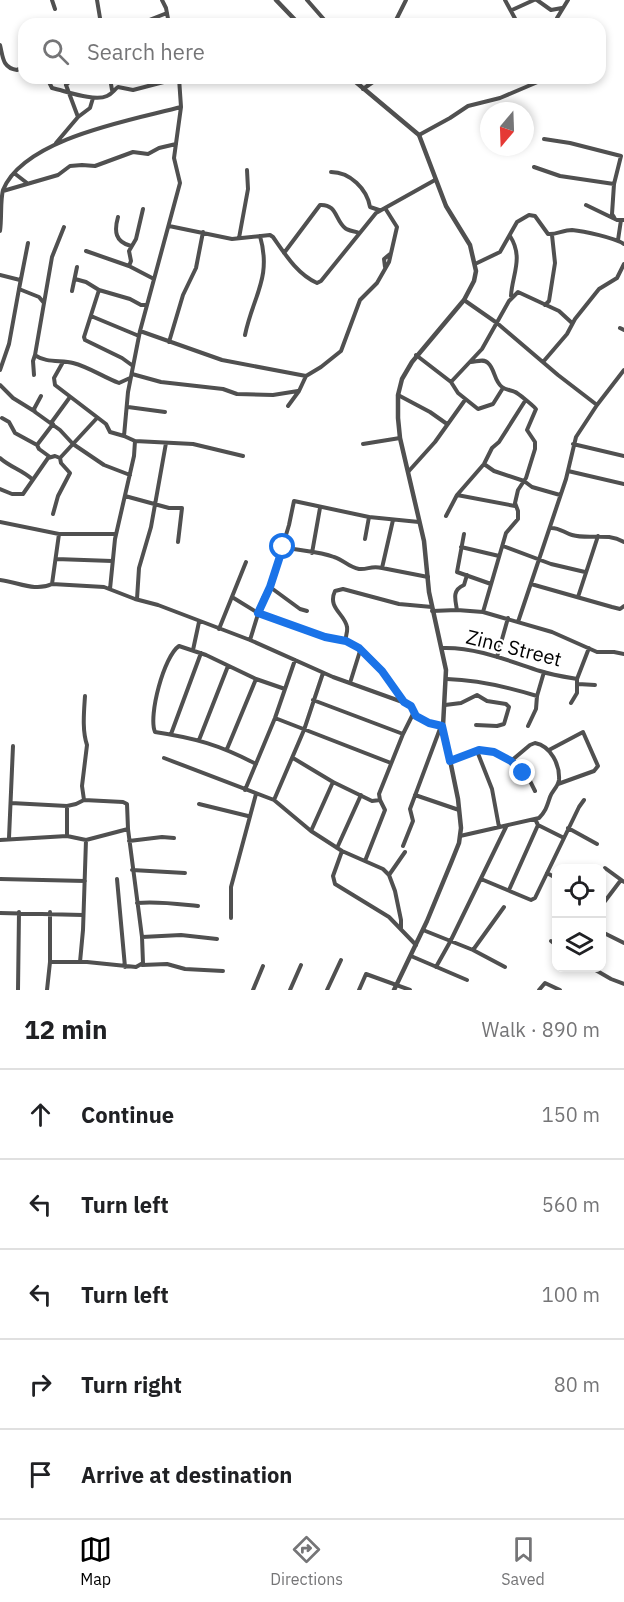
<!DOCTYPE html>
<html lang="en">
<head>
<meta charset="utf-8">
<style>
  :root { --surface:#fff; --page:#f6f6f6; --text:#202124; --muted:#757577; --line:#e0e0e0; --accent:#000 }
  body { margin:0; font-family:"IBM Plex Sans",sans-serif; background:var(--page); color:var(--text) }
  .controls { position:absolute; right:18px; bottom:18px; display:grid; overflow:hidden; border-radius:12px; box-shadow:0 3px 9px #0003 }
  .controls button { width:54px; height:54px; display:grid; place-items:center; padding:0; border:0; border-bottom:2px solid var(--line); background:var(--surface); color:var(--text); font:30px sans-serif }
  .compass { position:absolute; left:480px; top:102px; width:54px; height:54px; border-radius:50%; background:var(--surface); box-shadow:0 3px 9px #0003; rotate:199deg }
  .stop { position:absolute; width:18px; height:18px; margin:-14px; border:4px solid #1a73e8; border-radius:50%; background:#fff }
  .stop.end { background:#1a73e8; border-color:#fff; box-shadow:0 2px 6px #0008 }
  .list { margin:0; padding:0; list-style:none }
  h2 { display:flex; justify-content:space-between; align-items:center; height:78px; margin:0; padding:0 24px; font-size:26px }
  h2 small { font-size:20px; font-weight:400; color:var(--muted) }
  .list li { display:grid; grid-template-columns:39px 1fr auto; gap:18px; align-items:center; box-sizing:border-box; height:90px; padding:0 24px; border-top:2px solid var(--line) }
  .list b { display:block; font-size:22px; white-space:nowrap }
  .list em { font-size:20px; font-style:normal; color:var(--muted) }
  .icon { flex:none; width:33px; height:33px; fill:none; stroke:currentColor; stroke-width:2; stroke-linecap:round; stroke-linejoin:round }
  .map { position:relative; flex:none; width:624px; height:990px; overflow:hidden }
  .search { position:absolute; background:var(--surface); box-shadow:0 3px 9px #0003; left:18px; right:18px; top:18px; height:66px; display:flex; align-items:center; gap:15px; box-sizing:border-box; padding:0 21px; border-radius:18px; color:var(--muted); font-size:22px }
  .sheet { height:528px; background:var(--surface) }
  nav { display:flex; justify-content:space-around; align-items:center; box-sizing:border-box; height:84px; border-top:2px solid var(--line); background:var(--surface); font-size:16px; color:var(--muted) }
  nav a { display:grid; justify-items:center; gap:3px }
  nav .on { color:var(--accent) }
  .map>svg:first-child { display:block }
  .lines { fill:none; stroke-linecap:round; stroke-linejoin:round }
  .minor { stroke:#505050; stroke-width:4 }
  .tertiary { stroke:#505050; stroke-width:4.5 }
  .route { stroke:#1a73e8; stroke-width:8 }
  .labels { text-anchor:middle; stroke-width:4.5; stroke-linejoin:round; paint-order:stroke }
  .street-label { font-size:20px; fill:#000; stroke:#fff }
</style>
</head>
<body>
<div class="map">
<svg width="624" height="990" viewBox="0 0 624 990">
  <rect width="100%" height="100%" fill="#fff"/>
  <g class="lines">
    <path class="minor" d="M52,0L55,9
      M97,0L101,24
      M162,0L166,8L169,24
      M307,0L328,24
      M505,0L518,24
      M537,0L551,10L562,8
      M512,10L534,0
      M139,24L167,13
      M394,24L406,0
      M557,24V18L568,0
      M0,45C3,56 2,68 17,70L24,66
      M47,78L52,88C66,91 94,102 107,96C112,94 114,90 118,87L133,90L179,78L181,107L174,158L180,183L140,331L128,392L124,436L110,432L106,424L55,385L54,378L63,362
      M110,78L112,90
      M66,85L78,117
      M66,85L73,78
      M363,89L373,82L374,78
      M419,135L450,118L468,106L500,98L540,81L542,78
      M544,139L570,143L621,156L614,184L612,214L614,217
      M56,143L78,117L90,108L93,98
      M534,167L560,176L614,184
      M331,172C350,172 367,189 370,207L379,210
      M14,173L27,183
      M3,191L58,175L70,166L82,165L95,166L133,152L148,154L159,148L176,144
      M586,205L617,220H624
      M118,217C114,231 115,242 131,246
      M169,226L232,239L270,235L273,237C285,254 297,274 317,283L321,281L376,213L435,180
      M64,227L52,257L35,355C45,363 62,360 73,363C89,367 103,377 119,383L130,378
      M0,231C2,218 0,202 3,190C24,138 132,120 181,107
      M510,236C524,258 512,275 511,296
      M239,238L248,189L247,170
      M618,240L621,220
      M28,243L19,289L39,297L44,303
      M86,251L129,266L154,279
      M284,253L320,205C337,204 335,220 345,228C348,231 355,231 359,233
      M475,264L500,252L517,222L529,215L535,216L548,234C556,235 563,230 572,230C584,231 615,238 624,244
      M129,266L131,261L129,251L136,239L143,209
      M385,267L384,259L390,254
      M0,275L20,280
      M75,279L86,282L99,290L130,299L141,305H147
      M99,290L84,337L85,340L122,358L133,366
      M72,291L77,267
      M464,300L497,323L558,375L597,405
      M545,305L549,301L555,263L552,235
      M91,316L139,336
      M620,328L624,330
      M140,331L222,360L306,376
      M245,335C253,296 272,278 260,236
      M169,342L183,295L196,268L203,232
      M416,355L451,382L482,349L509,301L518,292L559,311L572,323
      M471,362C476,362 484,358 488,363C495,369 494,381 502,387C506,390 511,390 515,392C518,393 536,408 536,409L527,430L535,442V449L526,478L518,490L515,503L518,511V519L506,533L483,612
      M543,362L567,334L575,319L599,289L617,278L624,264
      M0,370L9,344L19,289
      M132,374L161,382L223,389L237,394L273,395L298,391
      M34,375L33,361L35,355
      M451,382L458,393L478,409L493,404L503,388
      M0,385L13,398L34,411
      M398,395L430,412L447,424
      M41,396L34,409L35,412L60,430L73,444L104,465L130,475
      M288,406L299,391L306,376L321,367L341,351L360,300L377,283L389,262L397,227L385,208
      M128,407L165,412
      M2,418L9,422L15,433L37,445
      M51,423L70,397
      M124,436L135,441L193,444L243,456
      M363,444L400,438
      M573,444L624,456
      M50,457L39,449L37,445L53,424
      M0,458C10,467 22,470 32,479
      M484,464L494,471L524,481L532,487L560,495
      M568,471L624,484
      M408,472L435,442L465,400
      M0,489L12,494H23L48,458L55,456L60,458L97,418
      M457,495L515,506
      M125,496L169,508H182L178,542
      M53,514L58,496L70,473L61,463L60,458
      M446,516L457,495L484,464L492,448L499,442L525,401
      M393,520L382,568L428,577
      M0,522L59,534L52,584
      M550,528C559,527 564,533 572,535C590,540 607,532 624,542
      M59,534H116
      M464,534L457,572L491,584
      M365,539L369,517L419,522
      M503,546L551,564L585,572
      M283,547C300,551 318,551 334,557C344,560 348,567 359,569C368,570 371,565 382,568
      M461,547L499,556
      M312,553L320,508
      M56,559L112,561
      M0,580C18,582 35,592 52,584L104,587L135,599L158,605L250,640L333,677L408,704L416,716L429,723L443,726
      M531,584L612,607L620,609L624,606
      M270,587L300,609L307,611
      M110,589L115,539L134,456L135,441
      M232,597L258,613L325,637L346,641L359,648L360,651L350,683
      M578,597L598,536
      M137,599L139,568L151,527L166,443
      M457,610C455,599 452,590 464,585L467,575
      M432,611L457,610L483,612L552,632L597,652H614L624,654
      M518,622L566,479L576,437L597,405L624,370
      M219,629L246,562
      M250,640L263,598L270,587L276,568L289,525L294,501L369,517
      M346,641C345,636 348,632 347,627C345,614 327,608 335,591L343,589L399,604L432,607
      M443,648C476,647 509,661 540,671C552,675 565,677 577,679
      M360,649C379,662 390,683 403,701
      M193,650L199,622
      M497,657L508,618
      M256,679L206,655L179,646C164,656 148,716 155,732C195,738 220,745 256,764
      M447,679C478,680 508,687 537,696L544,672
      M578,684L595,685
      M313,700L403,734
      M571,703L577,693V679L589,648
      M445,705L461,703L477,695L487,701L506,704L509,707L504,724L497,726L476,725
      M275,718L391,763
      M528,726L536,709L537,696
      M171,734L201,653
      M199,740L228,666
      M227,749L256,679L285,689
      M549,750L583,732L598,766L594,771L558,784
      M477,751L492,789L499,827
      M164,758L274,800L311,831L342,851L383,869L389,875L395,891L401,920V928
      M293,758L333,782
      M450,761L479,750L498,753L511,761L530,745L535,743C551,746 560,765 559,780C558,787 552,791 550,797C547,806 546,811 539,818L460,836
      M511,761L520,771L527,775L535,791
      M245,790L275,718L295,660
      M415,795L459,810
      M84,800L82,786L87,745C82,730 84,712 85,696
      M274,800L304,730L323,673
      M199,804L248,816
      M67,806V836
      M535,819L538,825L564,838
      M568,828L597,844
      M311,831L333,782L372,801L380,800
      M9,838L13,746
      M0,840L67,836L86,840L128,829L127,804L123,802L84,800L76,804L67,806L11,803
      M129,841L162,837L174,838
      M403,846L413,821L410,809L441,726
      M337,848L361,795
      M342,851L333,876L335,884L389,917L416,945
      M365,861L385,810L380,800L379,794L403,734L414,712
      M605,868L624,882
      M132,870L185,873
      M547,873L556,878
      M389,875L405,852
      M0,879L85,881
      M117,879L125,967
      M481,879L531,900L535,898L579,807L584,800
      M509,890L538,825
      M137,903C158,901 178,904 198,906
      M602,905L621,880
      M0,913L83,915
      M231,918V887L256,794
      M423,930L473,950L505,967
      M602,932L624,943
      M142,937L181,935L217,939
      M551,941L556,945
      M473,950L504,907
      M411,956L467,980
      M50,962H87L136,967L143,963L142,937L128,829
      M80,962L83,930L86,840
      M142,965L167,964L185,969L223,971
      M436,967L450,942L506,827
      M592,968L611,979L624,984
      M18,990L19,912
      M47,990L50,962V912
      M253,990L263,966
      M290,990L301,965
      M327,990L341,960
      M359,990L366,974L410,990
      M539,990L545,983L560,990"/>
    <path class="tertiary" d="M276,0L299,24
      M351,78L419,135L446,206L470,245L476,271L474,281L464,300L412,362L402,379L398,395V418L400,438L424,541L429,592L446,670L443,726L458,799L461,828L459,843L451,863L427,921L394,990"/>
  </g>
  <g class="lines">
    <path class="route" d="M283,547L270,587L258,613L325,637L346,641L359,648L382,671L404,702L411,706L416,716L429,723L442,726L450,761L479,750L494,752L511,761L523,773"/>
  </g>
  <g class="labels">
    <g class="street-label">
      <text transform="translate(514 648) rotate(14)" y="7">Zinc Street</text>
    </g>
  </g>
</svg>
<div class="controls">
<button><svg class="icon" aria-label="locate" viewBox="0 0 24 24"><circle cx="12" cy="12" r="6"/><path d="M12 2v4M12 18v4M2 12h4M18 12h4"/></svg></button>
<button><svg class="icon" aria-label="layers" viewBox="0 0 24 24"><path d="M12 4l9 5-9 5-9-5zM3 14l9 5 9-5"/></svg></button>
</div>
<svg class="compass" viewBox="-18 -18 36 36"><path d="M0-13l5 13h-10z" fill="#e53935"/><path d="M0 13l5-13h-10z" fill="#757577"/></svg>
<div class="stop" style="left:283px;top:547px"></div>
<div class="stop end" style="left:523px;top:773px"></div>
<div class="search"><svg class="icon" aria-label="search" viewBox="0 0 24 24"><circle cx="10" cy="10" r="6"/><path d="M15 15l6 6"/></svg>Search here</div>
</div>
<section class="sheet">
<h2>12 min<small>Walk · 890 m</small></h2>
<ul class="list">
<li><svg class="icon" aria-label="ahead" viewBox="0 0 24 24"><path d="M12 20V5M6 11l6-6 6 6"/></svg><div><b>Continue</b></div><em>150 m</em></li>
<li><svg class="icon" aria-label="left" viewBox="0 0 24 24"><path d="M17 20v-9H6M10 6l-5 5 5 5"/></svg><div><b>Turn left</b></div><em>560 m</em></li>
<li><svg class="icon" aria-label="left" viewBox="0 0 24 24"><path d="M17 20v-9H6M10 6l-5 5 5 5"/></svg><div><b>Turn left</b></div><em>100 m</em></li>
<li><svg class="icon" aria-label="right" viewBox="0 0 24 24"><path d="M7 20v-9h11M14 6l5 5-5 5"/></svg><div><b>Turn right</b></div><em>80 m</em></li>
<li><svg class="icon" aria-label="arrive" viewBox="0 0 24 24"><path d="M6 21V4h12l-3 4 3 4H6"/></svg><div><b>Arrive at destination</b></div></li>
</ul>
</section>
<nav>
<a class="on"><svg class="icon" aria-label="map" viewBox="0 0 24 24"><path d="M3 6l6-2 6 2 6-2v14l-6 2-6-2-6 2zM9 4v14M15 6v14"/></svg>Map</a>
<a><svg class="icon" aria-label="directions" viewBox="0 0 24 24"><path d="M12 3l9 9-9 9-9-9zM9 14v-3h6M13 9l2 2-2 2"/></svg>Directions</a>
<a><svg class="icon" aria-label="saved" viewBox="0 0 24 24"><path d="M7 4h10v16l-5-4-5 4z"/></svg>Saved</a>
</nav>
</body>
</html>
